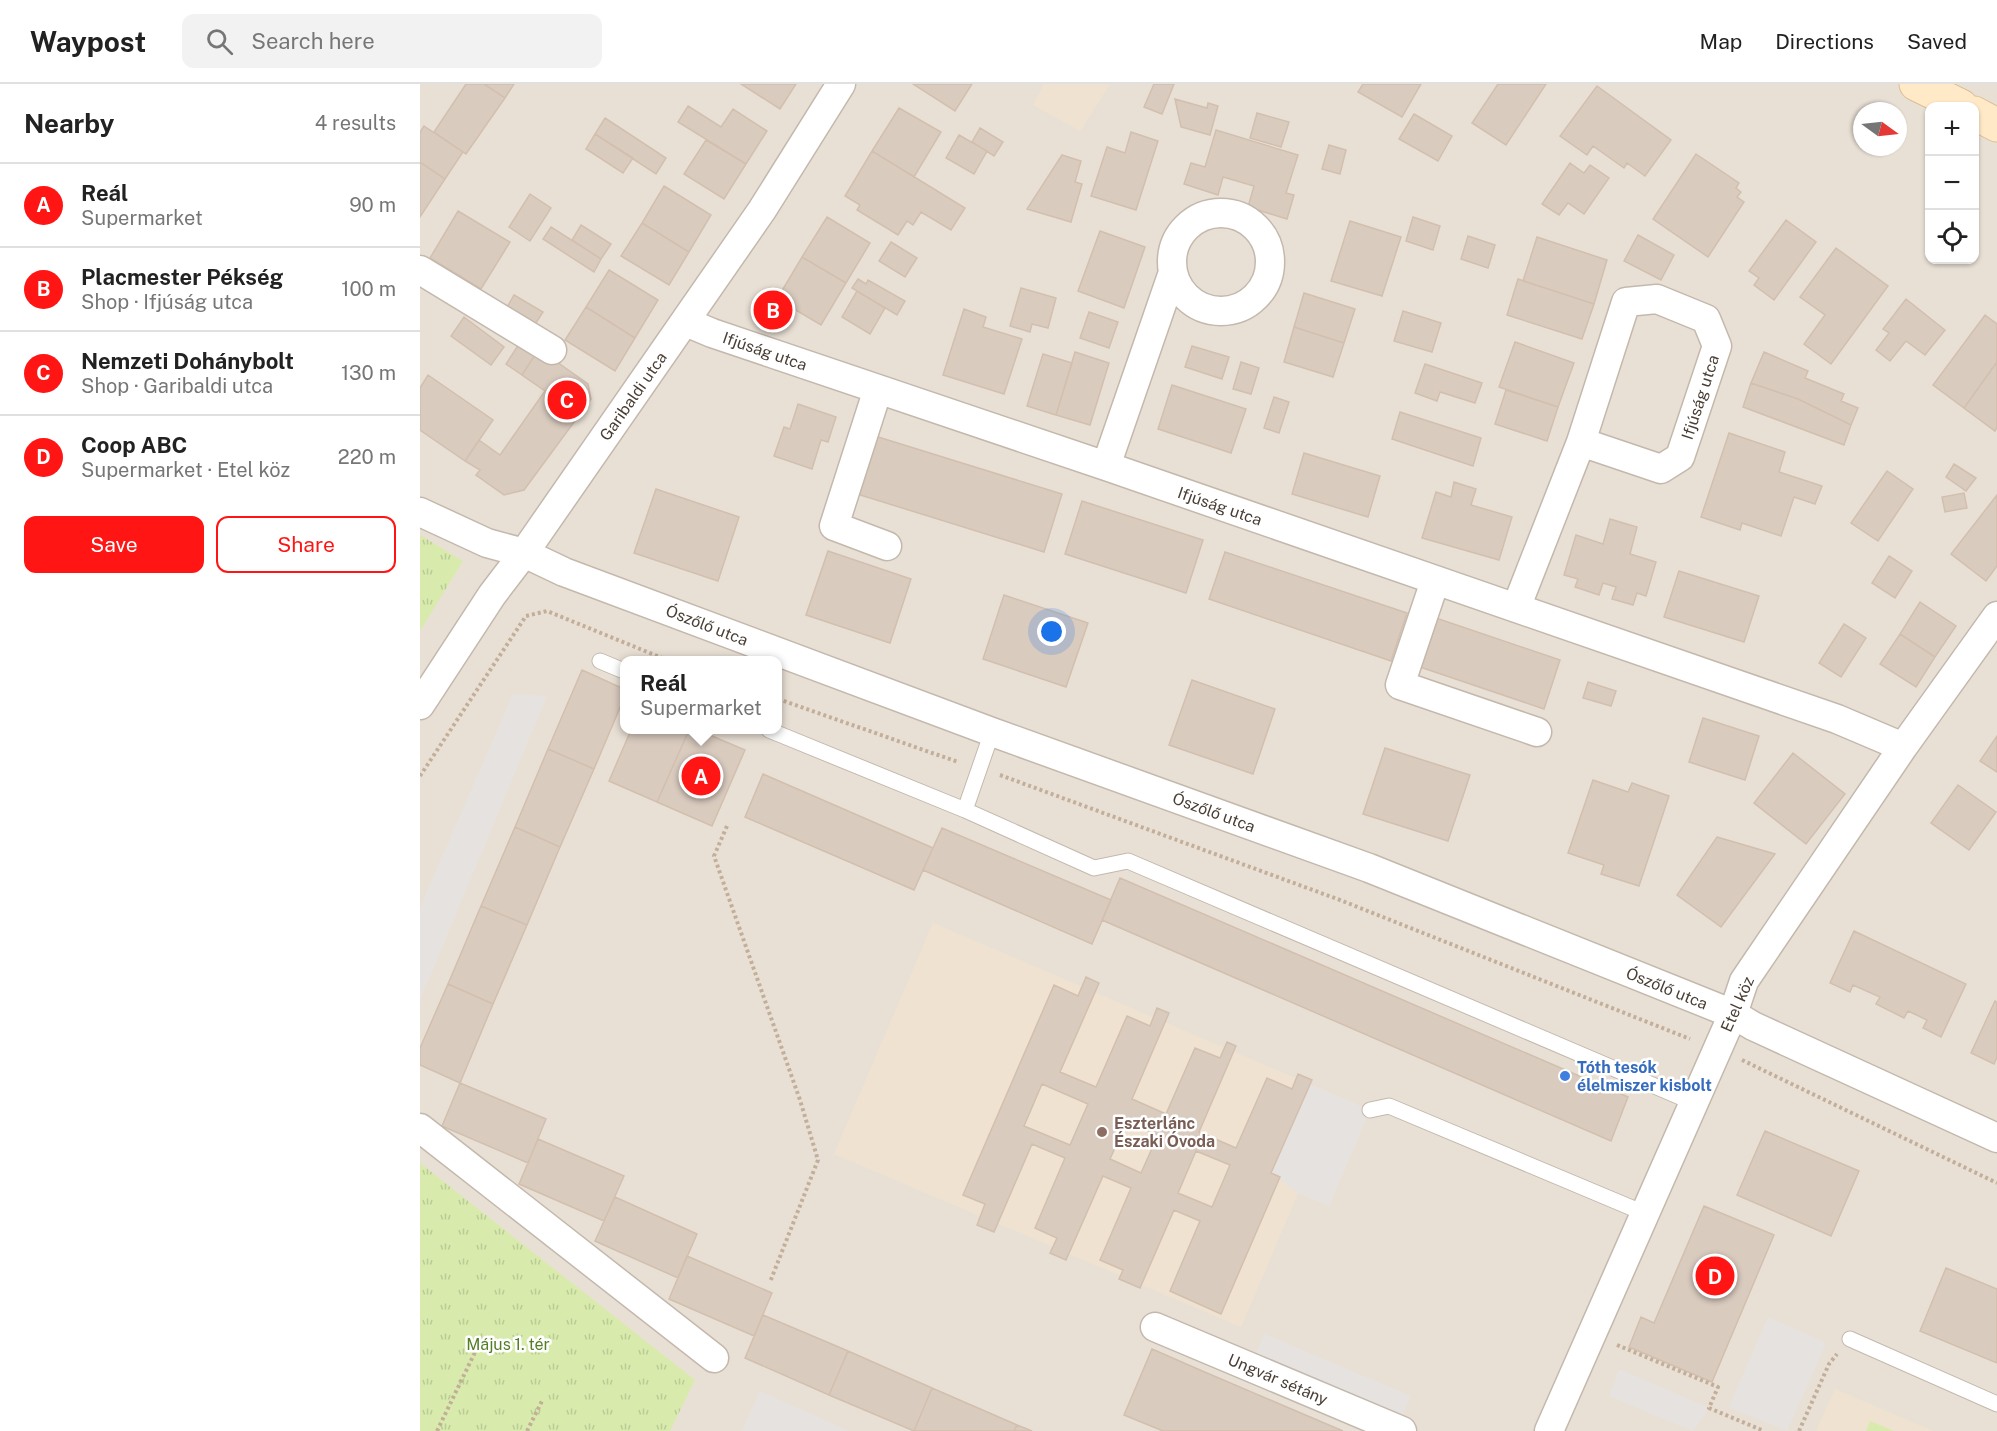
<!DOCTYPE html>
<html lang="en">
<head>
<meta charset="utf-8">
<style>
  :root { --surface:#fff; --page:#f2f2f2; --text:#222; --muted:#767676; --line:#e0e0e0; --accent:#ff1514 }
  body { margin:0; font-family:"Public Sans",sans-serif; background:var(--page); color:var(--text) }
  .controls { position:absolute; right:18px; top:18px; display:grid; overflow:hidden; border-radius:12px; box-shadow:0 2px 4px #0004 }
  .controls button { width:54px; height:54px; display:grid; place-items:center; padding:0; border:0; border-bottom:2px solid var(--line); background:var(--surface); color:var(--text); font:30px sans-serif }
  .compass { position:absolute; left:1433px; top:18px; width:54px; height:54px; border-radius:50%; background:var(--surface); box-shadow:0 2px 4px #0004; rotate:105deg }
  .you { position:absolute; left:632px; top:548px; width:21px; height:21px; margin:-15px; border:4px solid #fff; border-radius:50%; background:#1a73e8; box-shadow:0 0 0 9px #1a73e833 }
  .badge { display:grid; place-items:center; width:39px; height:39px; border-radius:50%; background:var(--accent); color:#fff; font-size:20px; font-weight:700 }
  .pin { position:absolute; translate:-50% -50%; border:3px solid #fff; box-shadow:0 2px 6px #0006 }
  .popup { position:absolute; left:200px; top:572px; width:162px; height:78px; box-sizing:border-box; display:grid; place-content:center; border-radius:12px; background:var(--surface); filter:drop-shadow(0 2px 4px #0005); font-size:20px; white-space:nowrap; color:var(--muted) }
  .popup b { font-size:22px; color:var(--text) }
  .popup::after { content:''; position:absolute; left:50%; top:100%; margin-left:-12px; border:12px solid transparent; border-top-color:var(--surface) }
  .list { margin:0; padding:0; list-style:none }
  h2 { display:flex; justify-content:space-between; align-items:center; height:78px; margin:0; padding:0 24px; font-size:26px }
  h2 small { font-size:20px; font-weight:400; color:var(--muted) }
  .list li { display:grid; grid-template-columns:39px 1fr auto; gap:18px; align-items:center; box-sizing:border-box; height:84px; padding:0 24px; border-top:2px solid var(--line) }
  .list b { display:block; font-size:22px; white-space:nowrap }
  .list p { margin:0; font-size:20px; white-space:nowrap; color:var(--muted) }
  .list em { font-size:20px; font-style:normal; color:var(--muted) }
  .actions { display:flex; gap:12px; padding:18px 24px }
  .actions a { flex:1; padding:14px 0; border:2px solid var(--accent); border-radius:12px; text-align:center; font-size:21px; color:var(--accent) }
  .actions .main { background:var(--accent); color:#fff }
  .icon { flex:none; width:33px; height:33px; fill:none; stroke:currentColor; stroke-width:2; stroke-linecap:round; stroke-linejoin:round }
  .map { position:relative; flex:none; width:1577px; height:1347px; overflow:hidden }
  header { display:flex; align-items:center; gap:36px; box-sizing:border-box; height:84px; padding:0 30px; background:var(--surface); border-bottom:2px solid var(--line) }
  header strong { font-size:28px }
  nav { display:flex; gap:33px; margin-inline-start:auto; font-size:21px }
  .search { width:420px; height:54px; background:var(--page); display:flex; align-items:center; gap:15px; box-sizing:border-box; padding:0 21px; border-radius:12px; color:var(--muted); font-size:22px }
  main { display:flex }
  aside { flex:1; background:var(--surface) }
  .map>svg:first-child { display:block }
  .residential { fill:#e9e0d5; fill-rule:evenodd }
  .education { fill:#efe2d0 }
  .grass { fill:url(#grass-tufts) }
  .pitch { fill:#d8ebad }
  .parking { fill:#e5e2df }
  .building { fill:#dacbbf; stroke:#d2bfae; stroke-width:1.5; fill-rule:evenodd }
  .lines { fill:none; stroke-linecap:round; stroke-linejoin:round }
  .service-casing { stroke:#c4b8ac; stroke-width:17 }
  .minor-casing { stroke:#c4b8ac; stroke-width:31 }
  .secondary-casing { stroke:#dbbf96; stroke-width:35 }
  .path { stroke:#c3ae99; stroke-width:4; stroke-dasharray:3 3; stroke-linecap:butt }
  .service { stroke:#fff; stroke-width:15 }
  .minor { stroke:#fff; stroke-width:28 }
  .secondary { stroke:#ffe9c7; stroke-width:33 }
  .shop-dot { fill:#3f7fe0; stroke:#fff; stroke-width:2 }
  .education-dot { fill:#8d6e63; stroke:#fff; stroke-width:2 }
  .labels { text-anchor:middle; stroke-width:5; stroke-linejoin:round; paint-order:stroke }
  .street-label { font-size:16px; fill:#483e35; stroke:#fff }
  .shop-label { font-size:16px; font-weight:bold; fill:#366cbe; stroke:#fff; text-anchor:start }
  .education-label { font-size:16px; font-weight:bold; fill:#785e54; stroke:#fff; text-anchor:start }
  .park-label { font-size:16px; fill:#537e25; stroke:#fff }
</style>
</head>
<body>
<header>
<strong>Waypost</strong>
<div class="search"><svg class="icon" aria-label="search" viewBox="0 0 24 24"><circle cx="10" cy="10" r="6"/><path d="M15 15l6 6"/></svg>Search here</div>
<nav><a>Map</a><a>Directions</a><a>Saved</a></nav>
</header>
<main>
<aside>
<h2>Nearby<small>4 results</small></h2>
<ul class="list">
<li><span class="badge">A</span><div><b>Reál</b><p>Supermarket</p></div><em>90 m</em></li>
<li><span class="badge">B</span><div><b>Placmester Pékség</b><p>Shop · Ifjúság utca</p></div><em>100 m</em></li>
<li><span class="badge">C</span><div><b>Nemzeti Dohánybolt</b><p>Shop · Garibaldi utca</p></div><em>130 m</em></li>
<li><span class="badge">D</span><div><b>Coop ABC</b><p>Supermarket · Etel köz</p></div><em>220 m</em></li>
</ul>
<div class="actions"><a class="main">Save</a><a>Share</a></div>
</aside>
<div class="map">
<svg width="1577" height="1347" viewBox="0 0 1577 1347">
  <defs>
    <pattern id="grass-tufts" width="24" height="20" patternUnits="userSpaceOnUse" patternTransform="scale(1.5)"><rect width="24" height="20" fill="#d8ebad"/><path d="M3 7l-1-3M5 7V3M7 7l1-3M15 17l-1-3M17 17v-4M19 17l1-3" fill="none" stroke="#bbcb95"/></pattern>
  </defs>
  <rect width="100%" height="100%" fill="#f5efe7"/>
  <path class="residential" d="M0,0H1577V1347H0ZM1510,22H1554V176H1510ZM1442,27H1478V63H1442ZM204,576H358V646H204Z"/>
  <path class="education" d="M624,0H690L660,47L613,21Z
    M513,839L950,1026L909,1122L878,1109L821,1243L414,1070Z
    M1415,1305L1513,1347H1396Z"/>
  <path class="grass" d="M0,451L43,477L0,547Z
    M0,1079L275,1296L250,1347H0Z"/>
  <path class="pitch" d="M1450,1337L1474,1347H1446Z"/>
  <path class="parking" d="M93,610L127,612L0,916V824Z
    M889,1000L950,1026L909,1122L878,1109L851,1089Z
    M1348,1233L1406,1259L1367,1347L1309,1323Z
    M844,1250L991,1312L982,1332L836,1270Z
    M1199,1285L1289,1324L1273,1347L1189,1312Z
    M340,1307L429,1347H322Z"/>
  <path class="building" d="M46,0H64L85,14L46,70L14,48Z
    M64,0H94L85,14Z
    M321,0H376L360,25Z
    M493,0H552L535,27Z
    M734,0H754L742,30L724,23Z
    M943,0H1001L982,33L938,8Z
    M1078,0H1126L1086,61L1052,39Z
    M1177,2L1251,56L1225,92L1207,79L1204,84L1173,62L1167,71L1140,52Z
    M755,15L787,24L788,19L798,22L790,51L761,43Z
    M268,22L301,43L313,25L347,47L326,80L258,38Z
    M479,24L521,48L494,93L452,67Z
    M837,29L869,38L861,63L830,54Z
    M994,30L1032,52L1018,77L979,55Z
    M185,34L246,74L236,90L175,50Z
    M4,42L43,68L25,95L0,78V48Z
    M560,44L583,58L574,72L552,58Z
    M796,46L878,71L866,109L874,111L867,135L828,123L834,102L803,93L798,111L764,100L771,79L785,83Z
    M711,48L738,57L716,126L671,112L687,63L705,69Z
    M175,50L213,74L203,89L166,65Z
    M539,51L567,67L554,90L526,74Z
    M286,56L326,80L304,115L264,90Z
    M909,61L926,66L920,90L902,85Z
    M452,67L545,124L531,146L501,128L493,141L487,137L478,151L437,126L440,121L425,112Z
    M1276,70L1319,99L1316,104L1321,108L1317,113L1324,118L1288,173L1233,135Z
    M642,71L661,77L655,98L662,100L651,138L607,125Z
    M0,78L25,95L0,133Z
    M1150,79L1164,89L1170,81L1189,94L1164,130L1148,119L1139,131L1122,120Z
    M244,102L291,131L269,168L222,139Z
    M110,110L131,124L110,157L89,143Z
    M38,127L90,158L61,205L10,174Z
    M407,133L450,159L426,199L382,173Z
    M993,133L1020,142L1013,166L986,157Z
    M1366,136L1396,158L1354,216L1334,201L1339,194L1329,187Z
    M930,137L981,153L962,212L911,197Z
    M222,139L269,168L249,201L201,172Z
    M161,141L191,160L181,175L152,156Z
    M131,143L181,175L174,188L123,155Z
    M680,147L725,163L704,224L658,207Z
    M1218,151L1254,171L1241,196L1204,177Z
    M1048,152L1075,161L1068,184L1041,175Z
    M1117,153L1187,176L1174,220L1103,197Z
    M471,158L497,174L485,193L459,177Z
    M1416,164L1468,202L1411,280L1384,260L1405,231L1380,213Z
    M382,173L426,199L401,241L357,215Z
    M189,186L238,216L215,254L166,223Z
    M438,195L446,200L448,196L485,217L477,231L432,204Z
    M1098,195L1174,220L1162,255L1087,231Z
    M601,204L636,214L628,244L612,240L610,248L590,242Z
    M437,207L465,224L450,250L422,233Z
    M345,209L371,225L360,242L335,234L338,228L336,227Z
    M884,209L935,225L924,259L874,243Z
    M94,211L123,228L114,242L86,225Z
    M1486,215L1525,246L1505,271L1486,257L1470,277L1456,266L1469,249L1463,245Z
    M166,223L215,254L195,287L145,256Z
    M544,225L566,233L563,243L602,255L584,310L523,291Z
    M983,227L1021,239L1012,268L974,257Z
    M669,228L698,238L689,264L660,254Z
    M1565,231L1577,240V278L1544,324L1513,301Z
    M44,233L84,263L71,281L31,252Z
    M874,243L924,259L913,293L864,278Z
    M1095,258L1154,279L1138,323L1079,303Z
    M99,260L115,271L102,291L86,280Z
    M772,262L809,273L802,295L765,283Z
    M655,268L689,279L670,341L636,331Z
    M1344,268L1388,287L1385,294L1424,310L1421,317L1438,324L1431,341L1378,315L1331,299Z
    M623,270L652,279L636,331L607,322Z
    M115,271H127L168,300L171,315L104,406L84,411L56,391L60,386L45,377L59,356L80,371L125,307L102,291Z
    M821,278L839,284L831,310L813,305Z
    M1577,278V343L1575,347L1544,324Z
    M1005,280L1062,299L1055,319L1020,308L1017,317L995,309Z
    M8,291L73,336L45,377L0,346V304Z
    M1331,299L1378,315L1431,341L1424,361L1323,323Z
    M752,301L826,325L811,369L738,345Z
    M1086,306L1138,323L1127,357L1075,340Z
    M854,313L869,318L859,349L844,344Z
    M378,320L416,333L408,358L401,356L392,385L354,372L364,343L370,345Z
    M980,328L1061,354L1053,382L972,355Z
    M1309,349L1365,368L1359,388L1402,402L1395,420L1374,413L1361,452L1322,439L1320,446L1281,433Z
    M455,352L642,410L624,468L437,410Z
    M884,369L960,392L948,433L872,410Z
    M1534,380L1556,394L1546,407L1526,393Z
    M1467,387L1493,405L1458,457L1431,439Z
    M1034,398L1056,405L1051,421L1092,433L1079,476L1002,454L1016,408L1031,413Z
    M236,405L319,433L298,497L214,469Z
    M1544,409L1547,424L1525,428L1522,413Z
    M1577,411V482L1566,497L1531,470Z
    M662,417L783,456L766,509L645,470Z
    M1190,435L1217,443L1210,470L1236,478L1226,512L1217,509L1213,521L1192,515L1196,503L1183,499L1179,511L1155,503L1158,495L1144,491L1156,451L1183,460Z
    M408,467L491,495L470,559L386,531Z
    M805,468L987,529L971,577L789,515Z
    M1469,472L1492,487L1475,514L1452,499Z
    M1259,487L1339,512L1324,558L1244,533Z
    M584,511L668,539L646,603L563,575Z
    M1500,518L1536,542L1515,573L1480,550Z
    M1013,533L1140,576L1124,625L997,582Z
    M1424,540L1446,554L1421,593L1399,579Z
    M1480,550L1515,573L1496,603L1460,580Z
    M162,586L204,605V614L174,685L128,665Z
    M772,596L855,625L833,690L749,661Z
    M1168,598L1196,607L1191,622L1163,614Z
    M1283,634L1339,652L1325,696L1269,678Z
    M211,646H269L237,718L189,697Z
    M269,646H278L325,666L292,742L237,718Z
    M1577,652V688L1560,677Z
    M965,664L1050,691L1028,757L943,730Z
    M128,665L174,685L140,763L95,743Z
    M1373,669L1425,710L1386,760L1334,719Z
    M343,690L513,764L494,806L325,733Z
    M1173,696L1208,708L1212,699L1249,712L1219,802L1181,790L1184,781L1148,769Z
    M1538,701L1576,728L1549,766L1511,739Z
    M95,743L140,763L107,841L61,822Z
    M522,744L691,816L672,860L503,786Z
    M1297,753L1355,770L1301,843L1257,811Z
    M700,794L1208,1013L1191,1057L682,836Z
    M61,822L107,841L73,920L28,900Z
    M1434,847L1546,900L1521,953L1503,944L1507,936L1488,927L1484,934L1456,920L1460,913L1433,901L1430,908L1410,899Z
    M666,893L679,899L640,988L676,1003L707,932L730,942L737,924L749,929L712,1015L746,1030L775,964L800,974L807,958L816,962L779,1048L816,1064L847,994L872,1005L878,990L892,996L851,1089L860,1093L801,1230L750,1207L780,1137L754,1126L720,1204L699,1195L703,1186L680,1176L711,1104L683,1092L646,1176L630,1169L637,1154L615,1144L645,1074L612,1060L574,1148L557,1141L565,1120L543,1111L634,901L658,912ZM622,1000L668,1020L650,1061L604,1042ZM707,1037L738,1051L721,1089L690,1075ZM776,1067L810,1081L792,1123L758,1109Z
    M28,900L73,920L40,999L0,981V964Z
    M1575,917L1577,918V973L1574,980L1551,969Z
    M40,999L126,1035L108,1079L22,1042Z
    M1345,1047L1439,1087L1411,1152L1317,1111Z
    M118,1055L204,1092L184,1137L99,1100Z
    M195,1113L277,1150L258,1194L175,1157Z
    M1284,1122L1354,1151L1292,1298L1209,1263L1221,1233L1234,1239Z
    M267,1172L352,1209L334,1252L249,1215Z
    M1526,1184L1577,1205V1279L1500,1247Z
    M343,1231L428,1267L409,1311L325,1274Z
    M732,1265L780,1286L923,1347H743L704,1331Z
    M428,1267L512,1304L494,1347L409,1311Z
    M512,1304L597,1341L594,1347H494Z
    M597,1341L612,1347H594Z"/>
  <g class="lines">
    <g class="service-casing">
      <path id="service" d="M180,577L204,587
        M349,646L545,726
        M572,648L545,726L674,784L708,777L1272,1018
        M950,1026L969,1022L1224,1129
        M1430,1255L1577,1320"/>
    </g>
    <g class="minor-casing">
      <path id="minor" d="M752 178a49 49 0 1 1 98 0a49 49 0 1 1-98 0Z
        M0,186L132,266
        M266,238L292,249L686,382L1417,635L1483,663
        M458,305L414,442L467,462
        M686,382L753,188
        M0,428L67,459L104,469L144,488L572,648L949,784L1313,930L1333,942L1577,1054
        M1015,497L980,601L1117,648
        M1096,524L1161,358L1206,218L1237,215L1286,235L1297,262L1260,373L1241,385L1161,358
        M0,621L72,511L104,469L342,126L421,0
        M0,1044L294,1274
        M735,1243L982,1347
        M1129,1347L1313,930L1324,897L1483,663L1577,532"/>
    </g>
    <g class="secondary-casing">
      <path id="secondary" d="M1496,0L1541,22
        M1554,29L1577,41"/>
    </g>
    <path class="path" d="M358,615L538,678
      M580,691L920,816L1270,955
      M0,692L106,532L127,527L247,576
      M307,742L294,772L380,1016L398,1076L350,1198
      M1322,976L1577,1099
      M1197,1261L1298,1303L1289,1324L1344,1347
      M17,1347L58,1262
      M107,1347L123,1315
      M1379,1347L1409,1280L1417,1270"/>
    <use href="#service" class="service"/>
    <use href="#minor" class="minor"/>
    <use href="#secondary" class="secondary"/>
  </g>
  <circle class="shop-dot" cx="1145" cy="992" r="6"/>
  <circle class="education-dot" cx="682" cy="1048" r="6"/>
  <g class="labels">
    <g class="street-label">
      <text transform="translate(345 267) rotate(19)" y="6">Ifjúság utca</text>
      <text transform="translate(213 312) rotate(-55)" y="6">Garibaldi utca</text>
      <text transform="translate(1280 313) rotate(-72)" y="6">Ifjúság utca</text>
      <text transform="translate(800 422) rotate(19)" y="6">Ifjúság utca</text>
      <text transform="translate(287 541) rotate(21)" y="6">Ószőlő utca</text>
      <text transform="translate(794 728) rotate(20)" y="6">Ószőlő utca</text>
      <text transform="translate(1247 904) rotate(22)" y="6">Ószőlő utca</text>
      <text transform="translate(1317 920) rotate(-66)" y="6">Etel köz</text>
      <text transform="translate(858 1295) rotate(23)" y="6">Ungvár sétány</text>
    </g>
    <g class="shop-label">
      <text x="1157" y="989">Tóth tesók<tspan x="1157" dy="18">élelmiszer kisbolt</tspan></text>
    </g>
    <g class="education-label">
      <text x="694" y="1045">Eszterlánc<tspan x="694" dy="18">Északi Óvoda</tspan></text>
    </g>
    <g class="park-label">
      <text x="88" y="1266">Május 1. tér</text>
    </g>
  </g>
</svg>
<div class="controls">
<button>+</button>
<button>−</button>
<button><svg class="icon" aria-label="locate" viewBox="0 0 24 24"><circle cx="12" cy="12" r="6"/><path d="M12 2v4M12 18v4M2 12h4M18 12h4"/></svg></button>
</div>
<svg class="compass" viewBox="-18 -18 36 36"><path d="M0-13l5 13h-10z" fill="#e53935"/><path d="M0 13l5-13h-10z" fill="#767676"/></svg>
<div class="you"></div>
<div class="pin badge" style="left:281px;top:692px">A</div>
<div class="popup"><b>Reál</b>Supermarket</div>
<div class="pin badge" style="left:353px;top:226px">B</div>
<div class="pin badge" style="left:147px;top:316px">C</div>
<div class="pin badge" style="left:1295px;top:1192px">D</div>
</div>
</main>
</body>
</html>
